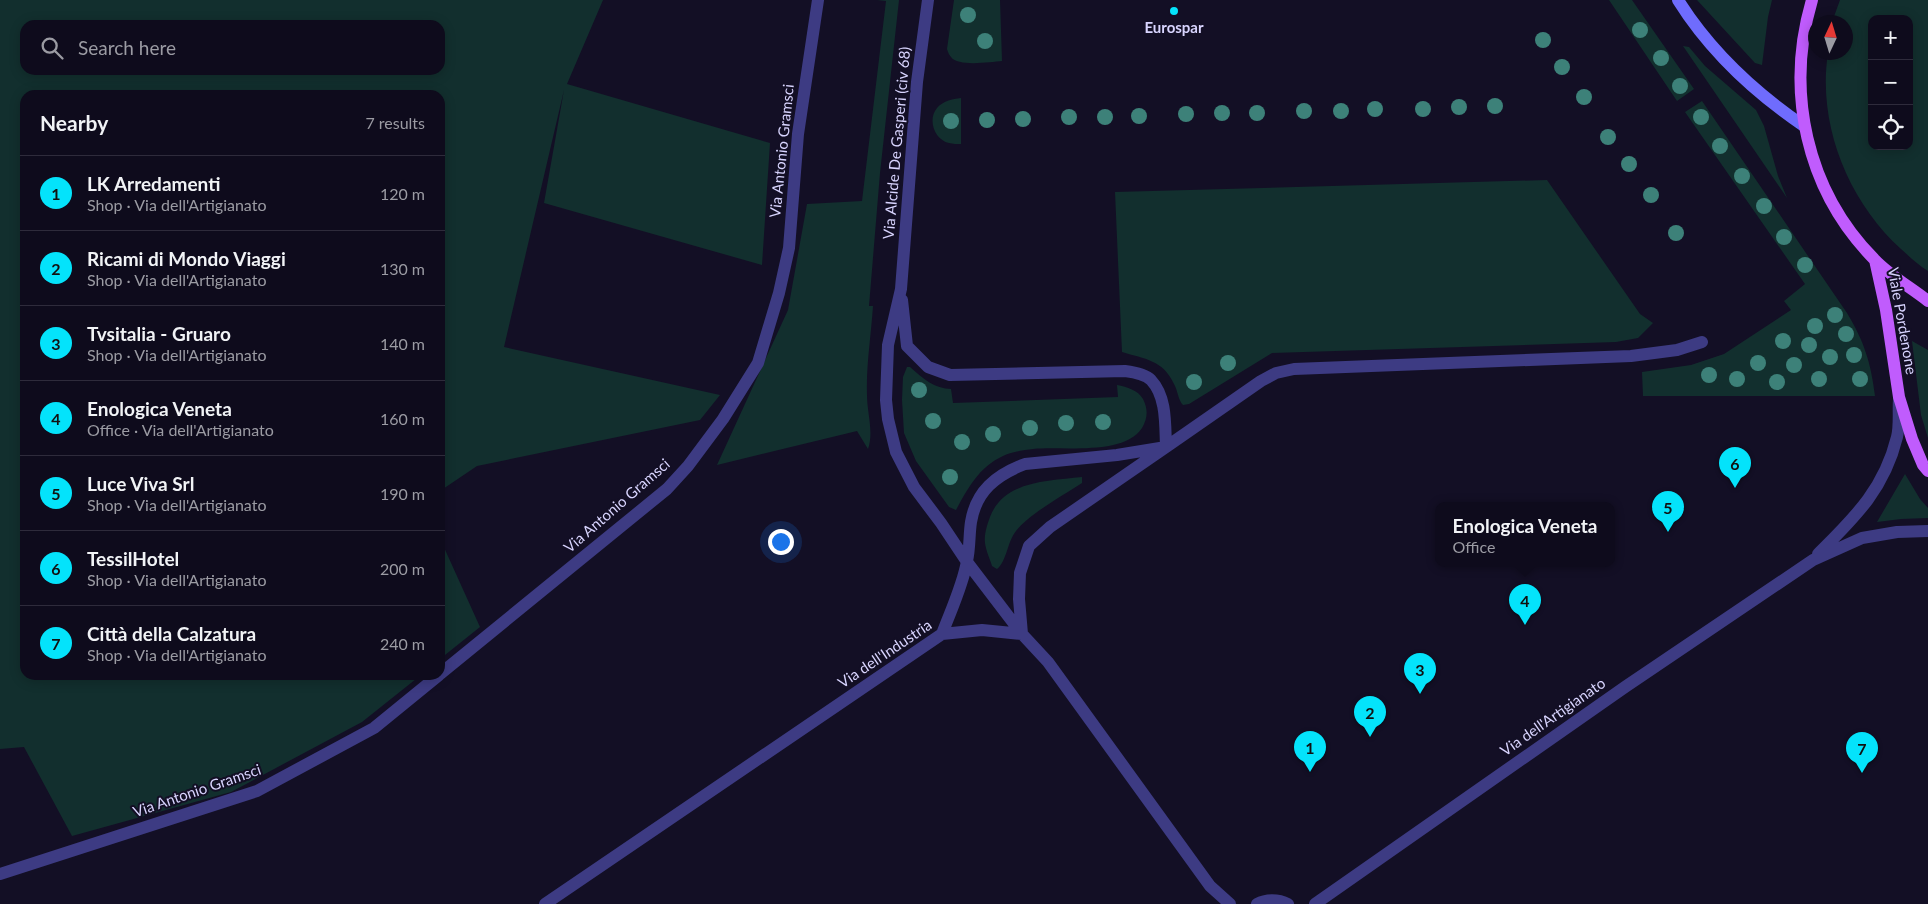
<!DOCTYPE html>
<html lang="en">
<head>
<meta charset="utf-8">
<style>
  :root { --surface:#0e0b1c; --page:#171425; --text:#f1f3f6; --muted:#9b9ba3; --line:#2e2b3b; --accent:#04e3fb }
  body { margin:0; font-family:Lato,sans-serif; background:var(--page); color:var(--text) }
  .controls { position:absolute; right:15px; top:15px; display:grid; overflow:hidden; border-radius:10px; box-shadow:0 2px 12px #0003 }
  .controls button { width:45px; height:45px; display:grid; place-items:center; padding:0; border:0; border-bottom:1px solid var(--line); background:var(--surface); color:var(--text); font:25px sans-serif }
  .compass { position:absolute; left:1808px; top:15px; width:45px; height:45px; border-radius:50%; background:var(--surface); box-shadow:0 2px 12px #0003; rotate:4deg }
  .you { position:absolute; left:780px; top:541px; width:18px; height:18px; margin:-12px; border:4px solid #fff; border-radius:50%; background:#1a73e8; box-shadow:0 0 0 8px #1a73e833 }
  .badge { display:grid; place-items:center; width:32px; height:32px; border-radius:50%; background:var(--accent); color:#111; font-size:16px; font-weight:700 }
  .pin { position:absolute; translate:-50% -41px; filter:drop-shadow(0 1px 2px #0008) }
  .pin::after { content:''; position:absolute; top:26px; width:18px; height:15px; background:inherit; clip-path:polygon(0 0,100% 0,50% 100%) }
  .popup { position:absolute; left:1435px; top:502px; width:180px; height:65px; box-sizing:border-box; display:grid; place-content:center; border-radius:10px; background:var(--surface); filter:drop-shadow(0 1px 4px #0005); font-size:16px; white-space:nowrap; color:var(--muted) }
  .popup b { font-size:19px; color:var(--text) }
  .popup::after { content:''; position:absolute; left:50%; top:100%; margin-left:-10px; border:10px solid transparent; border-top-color:var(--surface) }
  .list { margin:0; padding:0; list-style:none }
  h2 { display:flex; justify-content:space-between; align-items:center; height:65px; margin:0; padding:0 20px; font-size:21px }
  h2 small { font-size:16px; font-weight:400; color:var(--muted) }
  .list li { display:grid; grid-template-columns:32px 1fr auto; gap:15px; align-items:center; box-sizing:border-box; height:75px; padding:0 20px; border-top:1px solid var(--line) }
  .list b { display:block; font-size:19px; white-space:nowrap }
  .list p { margin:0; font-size:16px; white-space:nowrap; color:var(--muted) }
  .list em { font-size:16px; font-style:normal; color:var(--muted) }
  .icon { flex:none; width:28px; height:28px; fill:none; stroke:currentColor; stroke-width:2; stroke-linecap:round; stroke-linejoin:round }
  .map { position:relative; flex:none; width:1928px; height:904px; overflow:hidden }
  .search { position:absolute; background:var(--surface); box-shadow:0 2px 12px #0003; left:20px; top:20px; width:425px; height:55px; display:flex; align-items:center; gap:12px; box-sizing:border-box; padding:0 18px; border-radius:15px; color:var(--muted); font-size:19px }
  .panel { position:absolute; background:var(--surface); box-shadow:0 2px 12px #0003; left:20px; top:90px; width:425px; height:590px; border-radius:15px }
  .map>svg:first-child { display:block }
  .green { fill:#122f2e; fill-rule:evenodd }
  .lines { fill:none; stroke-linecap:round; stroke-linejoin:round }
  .street { stroke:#3d3b83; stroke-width:12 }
  .secondary { stroke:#6f6cfd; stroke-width:12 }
  .primary { stroke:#c05cfd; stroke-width:12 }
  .tree { fill:#3d8179 }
  .poi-dot { fill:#04e3fb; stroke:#130f25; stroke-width:2 }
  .labels { text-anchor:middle; stroke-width:4; stroke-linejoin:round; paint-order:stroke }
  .poi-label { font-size:15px; font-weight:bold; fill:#d8d4fe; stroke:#130f25 }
  .street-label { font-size:15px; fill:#d8d4fe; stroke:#130f25 }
</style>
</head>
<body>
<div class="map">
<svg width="1928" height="904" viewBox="0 0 1928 904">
  <rect width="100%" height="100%" fill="#130f25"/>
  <path class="green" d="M0,0H603L567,84L770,143L762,265L544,203L564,90L504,347L720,395L700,420L477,466L440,491V95H25V675H421L362,722L231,792L72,836L24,747L0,749ZM25,25H440V70H25Z
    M877,0H899L880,173L869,306H873C871,336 866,366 867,395C867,413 874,432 868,449L857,431L717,465L788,310L807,204L862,201L886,1Z
    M954,0H1000L1002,61C990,62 958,67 951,57C949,55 948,52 947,49Z
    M1609,0H1632L1694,89L1677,101Z
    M1697,0H1772L1768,17L1762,65L1755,63Z
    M1840,0H1928V271C1918,265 1910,257 1901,249C1848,201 1817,124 1828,53L1846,52V22H1832ZM1872,19H1909V146H1872Z
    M1683,46L1689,47L1705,66L1756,110L1764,126L1778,176L1787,198Z
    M961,98V144C957,144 953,144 949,143C935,140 927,120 937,108C943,101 952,99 961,98Z
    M1702,101L1847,313C1864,341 1871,363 1875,396H1643L1642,372L1691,365L1724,354L1791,310L1784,301L1805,284L1685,112Z
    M1547,180L1640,314L1653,323L1638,338L1616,342L1272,353L1189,404L1183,405C1178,400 1178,391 1174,384C1163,360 1145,359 1122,352L1115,192Z
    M1912,341L1928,350V438L1921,415Z
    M907,367H910C922,378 935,389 951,389L953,403L1118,397L1117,385C1127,387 1138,390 1143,399C1148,409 1148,418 1142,428C1124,456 1062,446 1033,449C1024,450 1011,452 1003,456C979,467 968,488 956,510L949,507L916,461L904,433L902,400L903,377Z
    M1905,474L1920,499L1928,508V518L1901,519L1877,522Z
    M1082,477V483C1064,495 1029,514 1016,531C1007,542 1007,561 997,569L992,566C990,559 986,551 985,543C984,535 987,525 990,517C1004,480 1049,481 1082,477Z
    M442,543L480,627L440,659V544Z"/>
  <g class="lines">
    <path class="street" d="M928,0L917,82L901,289L888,345L886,400L888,419L896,452L914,487L941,523L967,562L1022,634L1048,662L1210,886L1230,904
      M902,300L907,346L928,367L950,375L1125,371C1133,372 1145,374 1151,380C1167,397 1165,425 1166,447
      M1166,447L1261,381L1276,373L1294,369L1631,356L1677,350L1702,342
      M1818,554C1854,518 1884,490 1897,437C1900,425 1898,411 1899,399
      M942,634C951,610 963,585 967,561C970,548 969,535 971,522C976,491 996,475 1025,464L1117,455L1166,447L1050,527L1029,546L1020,573L1019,599L1022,634
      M440,674L667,489L688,466L723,419L758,363L779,293L789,248L798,134L818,0
      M0,874L257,791L374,728L439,675
      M545,904L942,634L982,630L1022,634
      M1257,904C1266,899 1278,899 1288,904
      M1315,904L1625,687L1813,560L1862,538L1897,532L1928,531"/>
    <path class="secondary" d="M1678,0C1710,51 1754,92 1804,126"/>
    <path class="primary" d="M1812,0C1785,91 1806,190 1874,259C1889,275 1910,287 1928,301
      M1875,260L1886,310L1899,397L1912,439L1923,465L1928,471"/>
  </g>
  <g class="tree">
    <circle cx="968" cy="15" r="8"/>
    <circle cx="1640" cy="30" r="8"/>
    <circle cx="1543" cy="40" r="8"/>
    <circle cx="985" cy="41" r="8"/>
    <circle cx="1661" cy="58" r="8"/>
    <circle cx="1562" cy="67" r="8"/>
    <circle cx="1680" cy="86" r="8"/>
    <circle cx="1584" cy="97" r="8"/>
    <circle cx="1495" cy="106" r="8"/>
    <circle cx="1459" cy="107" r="8"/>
    <circle cx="1375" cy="109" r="8"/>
    <circle cx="1423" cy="109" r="8"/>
    <circle cx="1304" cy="111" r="8"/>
    <circle cx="1341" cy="111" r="8"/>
    <circle cx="1222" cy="113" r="8"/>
    <circle cx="1257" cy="113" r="8"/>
    <circle cx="1186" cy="114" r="8"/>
    <circle cx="1139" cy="116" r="8"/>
    <circle cx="1069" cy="117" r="8"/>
    <circle cx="1105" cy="117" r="8"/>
    <circle cx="1701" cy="117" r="8"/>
    <circle cx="1023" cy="119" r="8"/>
    <circle cx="987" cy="120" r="8"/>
    <circle cx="951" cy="121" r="8"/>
    <circle cx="1608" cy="137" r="8"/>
    <circle cx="1720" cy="146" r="8"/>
    <circle cx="1629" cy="164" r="8"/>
    <circle cx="1742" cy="176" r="8"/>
    <circle cx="1651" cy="195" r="8"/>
    <circle cx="1764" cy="206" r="8"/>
    <circle cx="1676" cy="233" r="8"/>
    <circle cx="1784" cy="237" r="8"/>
    <circle cx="1805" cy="265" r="8"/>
    <circle cx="1835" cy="315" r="8"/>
    <circle cx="1815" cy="326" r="8"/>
    <circle cx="1846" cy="334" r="8"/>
    <circle cx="1783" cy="341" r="8"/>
    <circle cx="1809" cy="345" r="8"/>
    <circle cx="1854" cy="355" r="8"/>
    <circle cx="1830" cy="357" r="8"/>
    <circle cx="1228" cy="363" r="8"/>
    <circle cx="1758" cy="363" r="8"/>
    <circle cx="1794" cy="365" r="8"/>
    <circle cx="1709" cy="375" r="8"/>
    <circle cx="1737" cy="379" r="8"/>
    <circle cx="1819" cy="379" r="8"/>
    <circle cx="1860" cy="379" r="8"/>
    <circle cx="1194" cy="382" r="8"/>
    <circle cx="1777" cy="382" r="8"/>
    <circle cx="919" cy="390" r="8"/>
    <circle cx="933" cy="421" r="8"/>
    <circle cx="1103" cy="422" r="8"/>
    <circle cx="1066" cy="423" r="8"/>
    <circle cx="1030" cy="428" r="8"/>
    <circle cx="993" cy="434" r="8"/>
    <circle cx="962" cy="442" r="8"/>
    <circle cx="950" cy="477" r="8"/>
  </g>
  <circle class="poi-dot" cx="1174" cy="11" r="5"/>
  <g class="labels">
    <g class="poi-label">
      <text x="1174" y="33">Eurospar</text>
    </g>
    <g class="street-label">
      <text transform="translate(897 143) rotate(-85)" y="5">Via Alcide De Gasperi (civ 68)</text>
      <text transform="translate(782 151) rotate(-84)" y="5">Via Antonio Gramsci</text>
      <text transform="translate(1902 321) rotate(80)" y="5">Viale Pordenone</text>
      <text transform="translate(617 506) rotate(-41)" y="5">Via Antonio Gramsci</text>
      <text transform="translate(885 654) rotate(-34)" y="5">Via dell'Industria</text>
      <text transform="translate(1553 717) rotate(-35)" y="5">Via dell'Artigianato</text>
      <text transform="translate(197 791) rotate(-19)" y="5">Via Antonio Gramsci</text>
    </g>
  </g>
</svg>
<div class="controls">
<button>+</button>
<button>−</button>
<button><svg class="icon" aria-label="locate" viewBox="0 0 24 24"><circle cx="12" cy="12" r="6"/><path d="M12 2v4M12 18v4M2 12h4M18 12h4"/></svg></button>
</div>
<svg class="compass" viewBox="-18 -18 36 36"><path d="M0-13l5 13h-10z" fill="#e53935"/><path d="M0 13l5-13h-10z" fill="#9b9ba3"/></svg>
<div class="you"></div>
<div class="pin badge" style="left:1310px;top:772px">1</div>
<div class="pin badge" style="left:1370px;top:737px">2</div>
<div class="pin badge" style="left:1420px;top:694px">3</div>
<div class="pin badge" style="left:1525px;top:625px">4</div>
<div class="popup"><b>Enologica Veneta</b>Office</div>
<div class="pin badge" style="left:1668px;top:532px">5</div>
<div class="pin badge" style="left:1735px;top:488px">6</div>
<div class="pin badge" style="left:1862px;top:773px">7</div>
<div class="search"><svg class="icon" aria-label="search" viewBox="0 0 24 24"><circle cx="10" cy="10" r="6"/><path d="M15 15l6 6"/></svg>Search here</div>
<section class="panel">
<h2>Nearby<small>7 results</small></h2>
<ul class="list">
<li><span class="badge">1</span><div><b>LK Arredamenti</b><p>Shop · Via dell'Artigianato</p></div><em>120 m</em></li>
<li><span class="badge">2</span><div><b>Ricami di Mondo Viaggi</b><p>Shop · Via dell'Artigianato</p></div><em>130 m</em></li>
<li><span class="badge">3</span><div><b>Tvsitalia - Gruaro</b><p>Shop · Via dell'Artigianato</p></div><em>140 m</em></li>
<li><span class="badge">4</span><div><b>Enologica Veneta</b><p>Office · Via dell'Artigianato</p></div><em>160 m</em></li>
<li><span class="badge">5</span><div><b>Luce Viva Srl</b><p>Shop · Via dell'Artigianato</p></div><em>190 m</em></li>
<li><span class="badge">6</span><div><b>TessilHotel</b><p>Shop · Via dell'Artigianato</p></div><em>200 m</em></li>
<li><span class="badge">7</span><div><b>Città della Calzatura</b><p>Shop · Via dell'Artigianato</p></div><em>240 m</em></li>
</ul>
</section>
</div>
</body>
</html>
